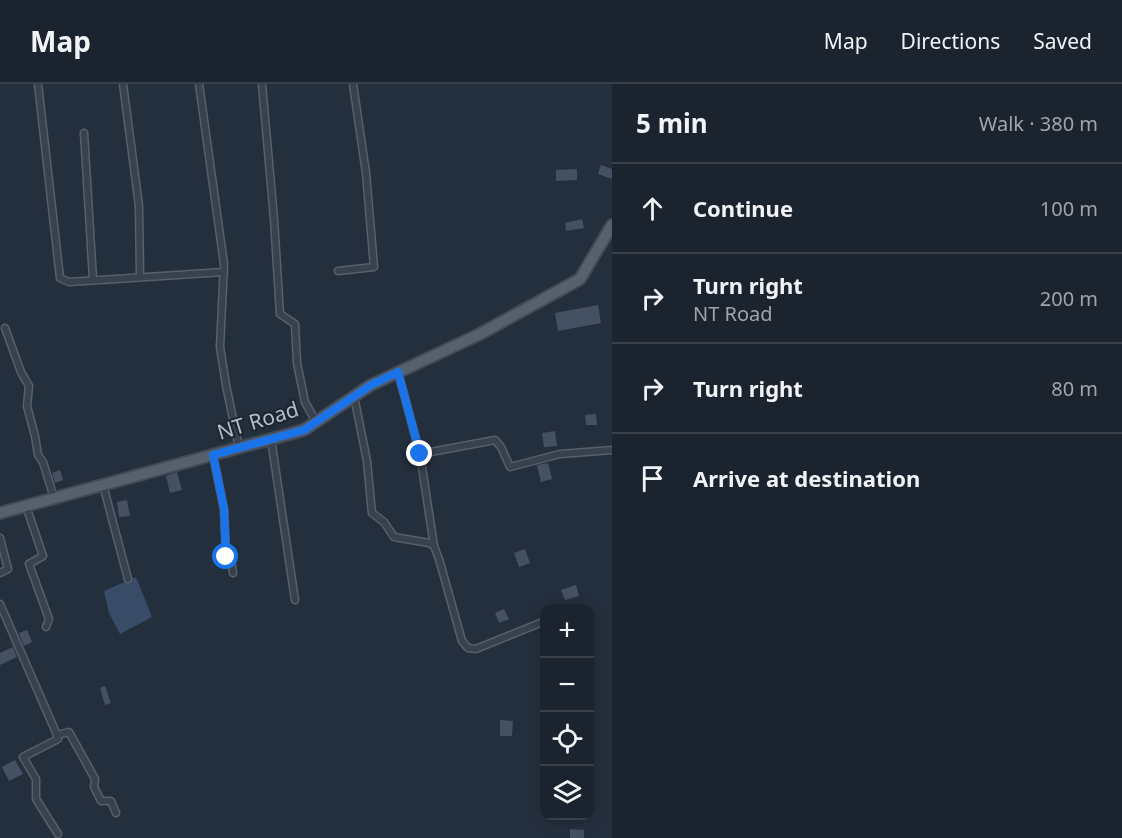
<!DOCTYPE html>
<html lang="en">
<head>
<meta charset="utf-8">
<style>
  :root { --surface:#1b232e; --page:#242b36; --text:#f1f3f6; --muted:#a0a4aa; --line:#39404a }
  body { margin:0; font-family:"Noto Sans",sans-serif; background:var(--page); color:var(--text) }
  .controls { position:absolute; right:18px; bottom:18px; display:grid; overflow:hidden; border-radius:12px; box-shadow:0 3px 15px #0003 }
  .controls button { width:54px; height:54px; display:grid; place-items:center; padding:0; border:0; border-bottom:2px solid var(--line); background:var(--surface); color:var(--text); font:30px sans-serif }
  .stop { position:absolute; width:18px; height:18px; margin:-14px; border:4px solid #1a73e8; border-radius:50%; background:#fff }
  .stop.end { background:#1a73e8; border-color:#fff; box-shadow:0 2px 6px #0008 }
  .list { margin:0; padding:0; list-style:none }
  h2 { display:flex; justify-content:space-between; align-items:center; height:78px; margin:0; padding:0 24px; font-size:26px }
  h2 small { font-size:20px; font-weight:400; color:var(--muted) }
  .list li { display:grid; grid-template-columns:39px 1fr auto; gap:18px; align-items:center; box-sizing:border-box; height:90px; padding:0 24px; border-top:2px solid var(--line) }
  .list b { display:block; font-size:22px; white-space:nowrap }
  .list p { margin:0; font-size:20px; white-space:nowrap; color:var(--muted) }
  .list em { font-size:20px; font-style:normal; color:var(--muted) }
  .icon { flex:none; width:33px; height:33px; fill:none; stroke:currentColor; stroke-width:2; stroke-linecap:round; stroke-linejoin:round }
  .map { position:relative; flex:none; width:612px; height:754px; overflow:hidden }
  header { display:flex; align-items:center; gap:36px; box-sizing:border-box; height:84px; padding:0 30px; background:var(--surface); border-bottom:2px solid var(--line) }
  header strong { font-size:28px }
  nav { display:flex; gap:33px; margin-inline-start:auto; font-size:21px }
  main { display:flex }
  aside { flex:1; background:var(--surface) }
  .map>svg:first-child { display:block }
  .water { fill:#394c67 }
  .building { fill:#455162 }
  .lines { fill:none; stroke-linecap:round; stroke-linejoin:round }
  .minor-casing { stroke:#565f6c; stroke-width:9 }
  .primary-casing { stroke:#414a57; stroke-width:14 }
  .minor { stroke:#38414e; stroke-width:6 }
  .primary { stroke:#56606e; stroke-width:10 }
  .route { stroke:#1a73e8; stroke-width:8 }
  .labels { text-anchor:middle; stroke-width:4.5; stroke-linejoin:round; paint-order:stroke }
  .street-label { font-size:21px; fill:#b4bcc9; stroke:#1d2633 }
</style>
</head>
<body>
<header>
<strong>Map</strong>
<nav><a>Map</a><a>Directions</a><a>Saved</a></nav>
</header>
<main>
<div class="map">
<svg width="612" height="754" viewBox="0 0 612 754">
  <rect width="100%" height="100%" fill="#242f3e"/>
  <path class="water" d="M136,493L152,533L120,550L109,529L104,507Z"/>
  <path class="building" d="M601,81L612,85V95L598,90Z
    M577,85V96L556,97V86Z
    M582,135L584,144L566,147L565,139Z
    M598,221L601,239L558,247L555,229Z
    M596,330L597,341H586L585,331Z
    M555,347L557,362L544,363L542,349Z
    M548,379L552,395L541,398L537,381Z
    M60,386L63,396L55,399L52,389Z
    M177,388L182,406L170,409L166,392Z
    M127,416L130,432L119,433L117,418Z
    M525,465L530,479L519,483L514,469Z
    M576,501L579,512L565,516L561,506Z
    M504,525L509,535L499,539L495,529Z
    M27,546L32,558L24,562L19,549Z
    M13,563L17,573L0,581V569Z
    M105,602L111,619L105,621L100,604Z
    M500,636L513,637L512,652H500Z
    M15,676L23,690L9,697L2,683Z
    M570,745L584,746V754H570Z"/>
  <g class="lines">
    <g class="minor-casing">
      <path id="minor" d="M38,0L60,194L69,198L224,188
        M123,0L139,122L140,193
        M199,0L224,180L220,263L226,301L239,364
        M262,0L274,135L280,230L295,240L297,279L305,318L316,338
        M84,49L93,195
        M338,187L374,183L366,89L353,0
        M5,244L21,288L29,302L27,322L35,352L38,371L43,378L54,414
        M398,288L420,370L495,356L501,363L510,383L560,370L612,366
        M354,312L367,377L372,429L384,438L394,453L429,459L434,462L439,475L462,557L468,564L476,565L540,539
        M271,355L295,516
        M420,370L434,462
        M213,371L224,425L226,473L227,479L232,482L233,489
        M103,401L128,495
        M26,422L43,472L29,480L49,535L46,543
        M0,454L8,485L0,489
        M0,520L57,651L58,655L23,673L36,695V715L58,750
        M57,651L69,648L95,695L94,703L101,717H111L116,729"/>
    </g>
    <g class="primary-casing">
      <path id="primary" d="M0,429L304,346L371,301L480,250L580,195L612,141"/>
    </g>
    <use href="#minor" class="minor"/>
    <use href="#primary" class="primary"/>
  </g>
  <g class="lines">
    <path class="route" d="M226,473L224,425L213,371L304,346L371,301L398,288L420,370"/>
  </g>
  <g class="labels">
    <g class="street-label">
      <text transform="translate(258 337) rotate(-17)" y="7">NT Road</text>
    </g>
  </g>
</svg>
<div class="controls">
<button>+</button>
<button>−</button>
<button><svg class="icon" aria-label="locate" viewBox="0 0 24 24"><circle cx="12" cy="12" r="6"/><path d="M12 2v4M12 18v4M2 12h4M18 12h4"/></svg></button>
<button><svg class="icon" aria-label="layers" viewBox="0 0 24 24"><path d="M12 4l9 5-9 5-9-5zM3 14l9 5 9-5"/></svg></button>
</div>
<div class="stop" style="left:226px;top:473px"></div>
<div class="stop end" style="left:420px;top:370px"></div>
</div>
<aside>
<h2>5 min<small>Walk · 380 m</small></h2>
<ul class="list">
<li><svg class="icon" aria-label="ahead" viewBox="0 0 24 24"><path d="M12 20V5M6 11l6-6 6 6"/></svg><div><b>Continue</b></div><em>100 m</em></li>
<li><svg class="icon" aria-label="right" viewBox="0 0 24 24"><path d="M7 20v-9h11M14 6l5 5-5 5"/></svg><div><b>Turn right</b><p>NT Road</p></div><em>200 m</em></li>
<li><svg class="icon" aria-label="right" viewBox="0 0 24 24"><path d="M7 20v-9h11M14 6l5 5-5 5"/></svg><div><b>Turn right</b></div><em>80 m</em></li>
<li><svg class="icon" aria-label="arrive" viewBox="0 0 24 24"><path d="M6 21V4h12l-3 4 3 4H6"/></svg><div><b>Arrive at destination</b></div></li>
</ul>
</aside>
</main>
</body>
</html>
